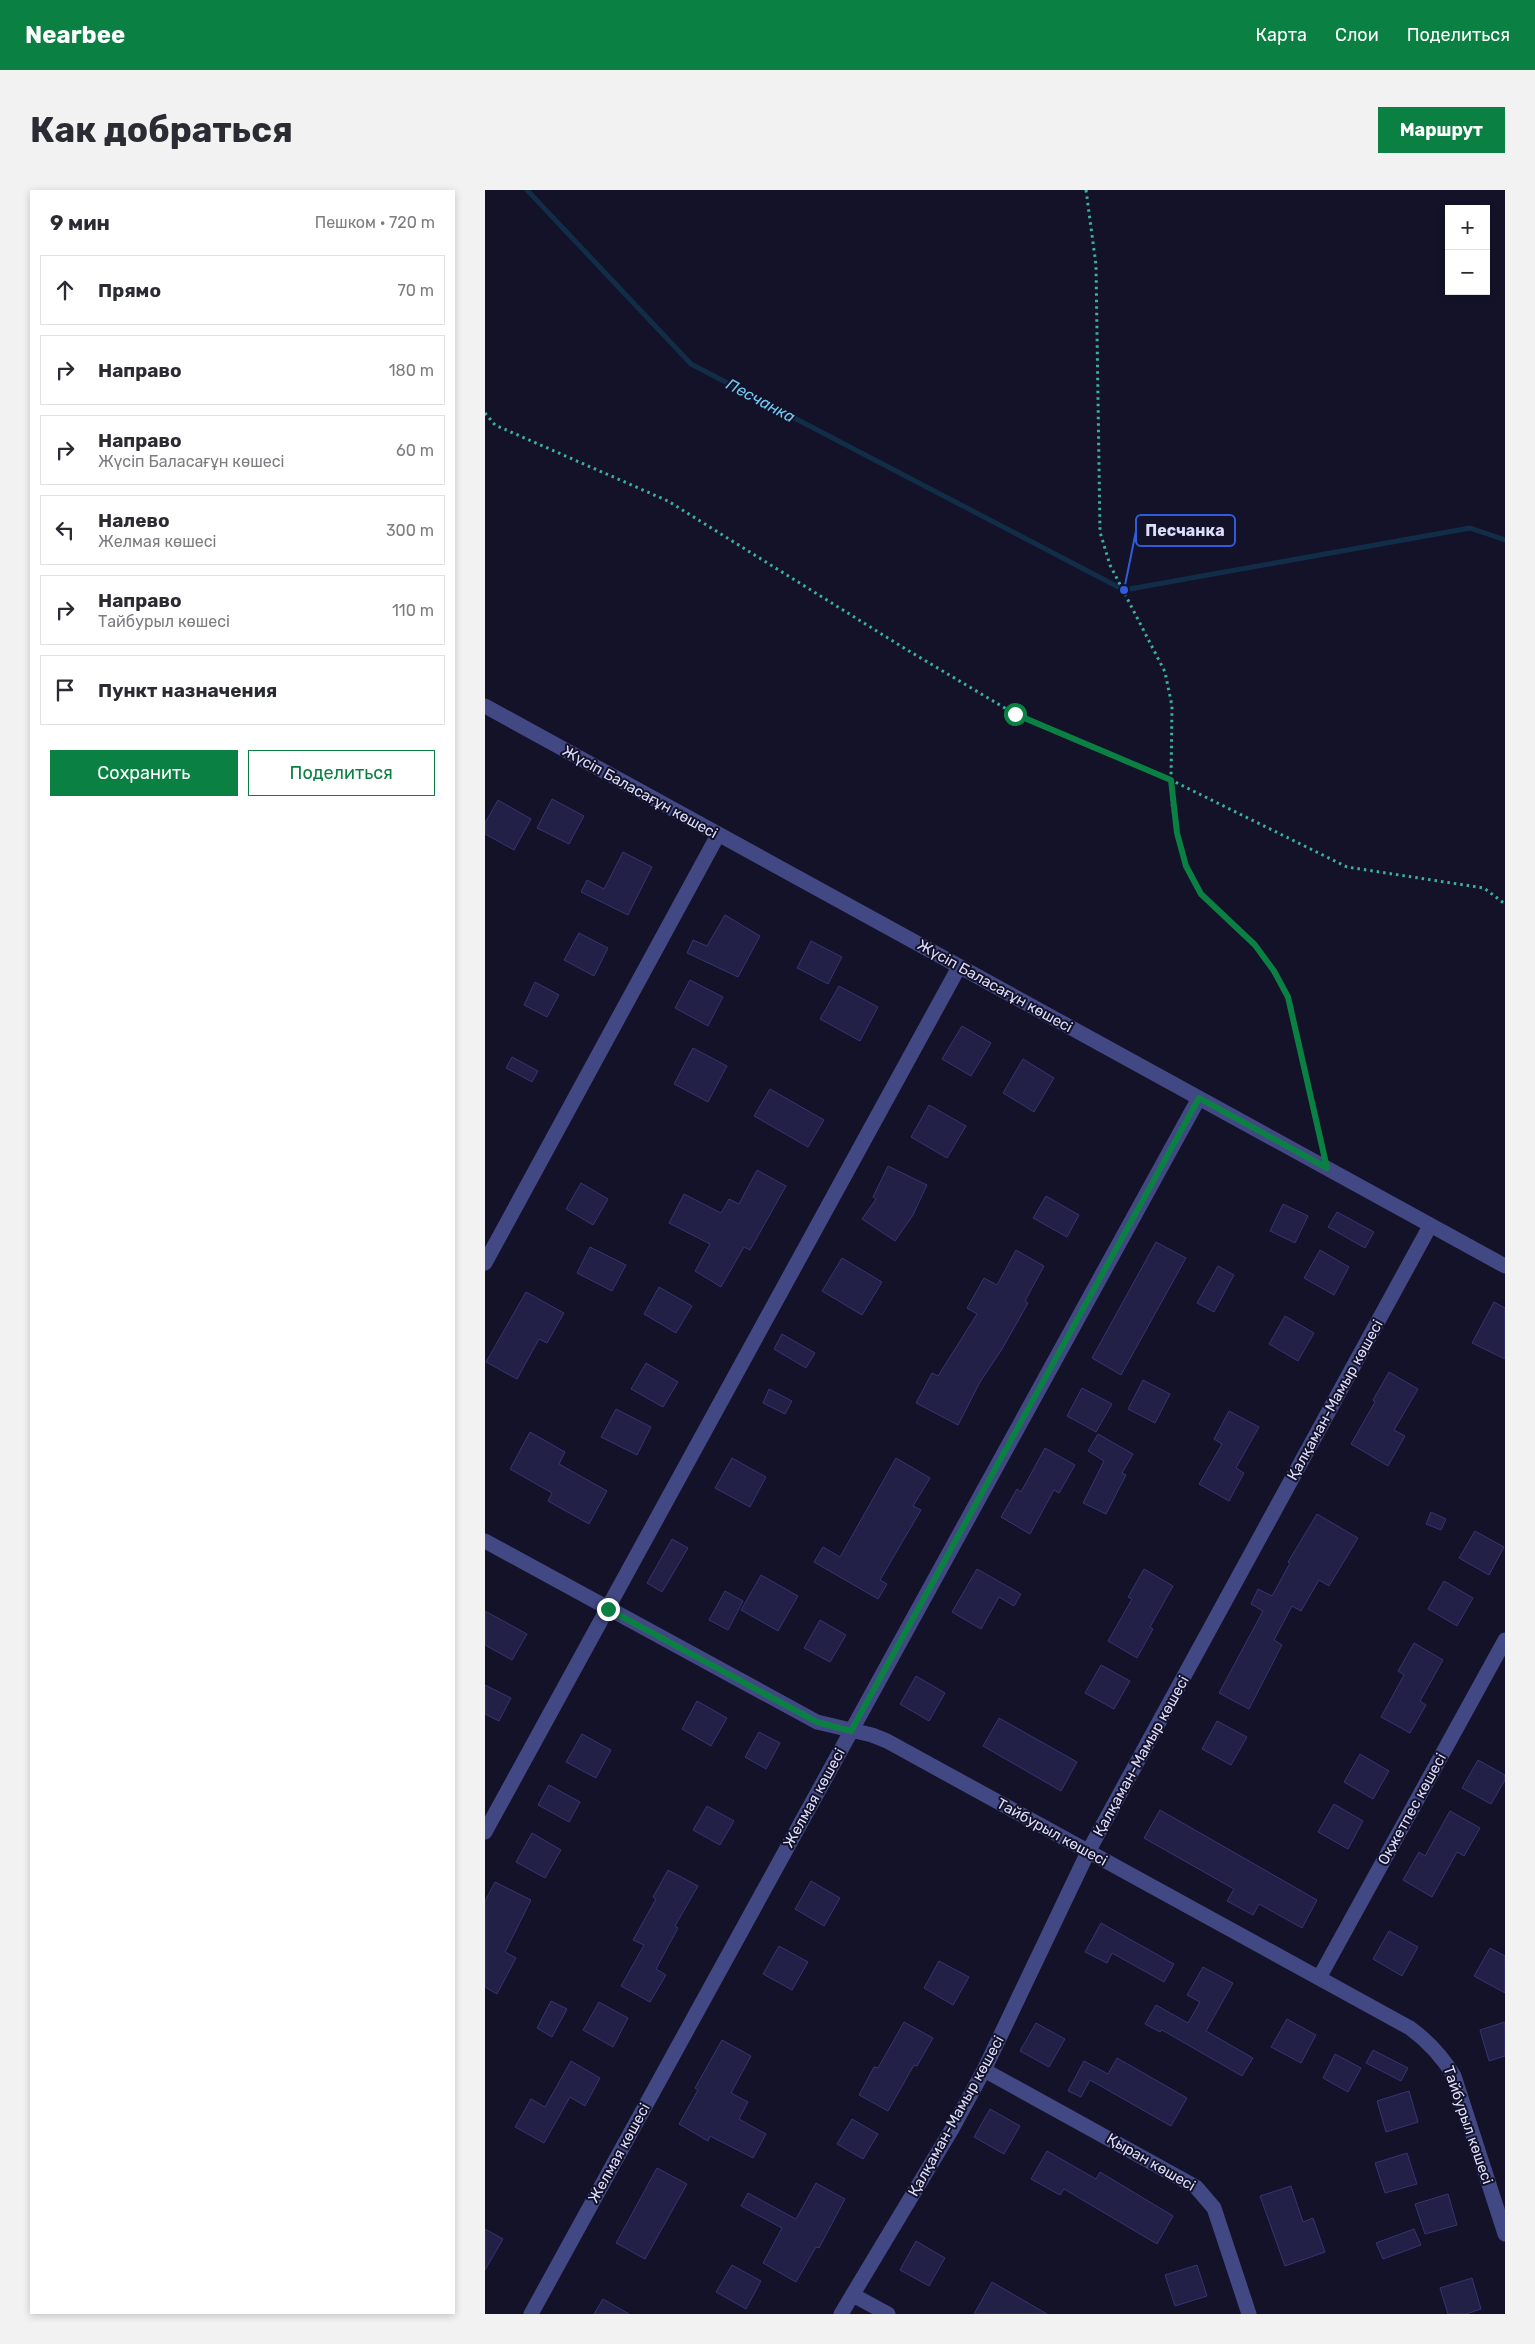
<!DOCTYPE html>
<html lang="ru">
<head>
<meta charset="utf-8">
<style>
  :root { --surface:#fff; --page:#f2f2f3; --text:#2b2b33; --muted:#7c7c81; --line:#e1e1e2; --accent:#0b8043 }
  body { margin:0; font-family:Rubik,sans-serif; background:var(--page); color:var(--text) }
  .controls { position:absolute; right:15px; top:15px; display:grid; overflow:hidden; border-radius:0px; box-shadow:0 2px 8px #0003 }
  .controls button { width:45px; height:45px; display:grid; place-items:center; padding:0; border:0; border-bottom:1px solid var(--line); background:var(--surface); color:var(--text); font:25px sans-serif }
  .stop { position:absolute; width:15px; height:15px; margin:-11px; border:4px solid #0b8043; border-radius:50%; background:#fff }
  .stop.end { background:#0b8043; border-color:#fff; box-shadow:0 1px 5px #0008 }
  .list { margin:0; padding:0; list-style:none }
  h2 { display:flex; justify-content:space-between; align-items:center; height:65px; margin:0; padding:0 20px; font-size:21px }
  h2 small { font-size:16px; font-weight:400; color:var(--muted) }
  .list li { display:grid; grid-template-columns:32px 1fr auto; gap:15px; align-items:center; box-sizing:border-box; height:70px; margin:0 10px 10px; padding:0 10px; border:1px solid var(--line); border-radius:0px }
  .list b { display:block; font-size:19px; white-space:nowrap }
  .list p { margin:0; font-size:16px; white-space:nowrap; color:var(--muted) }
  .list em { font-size:16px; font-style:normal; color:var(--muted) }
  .actions { display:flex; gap:10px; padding:15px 20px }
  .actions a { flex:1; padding:11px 0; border:1px solid var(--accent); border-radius:0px; text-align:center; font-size:18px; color:var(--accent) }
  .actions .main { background:var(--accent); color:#fff }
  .icon { flex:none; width:28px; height:28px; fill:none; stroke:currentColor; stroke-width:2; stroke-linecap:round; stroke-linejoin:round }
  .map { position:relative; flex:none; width:1020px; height:2124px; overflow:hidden; border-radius:0px }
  header { display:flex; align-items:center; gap:30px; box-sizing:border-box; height:70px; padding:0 25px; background:var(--accent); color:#fff }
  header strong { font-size:24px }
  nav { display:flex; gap:28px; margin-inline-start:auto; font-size:18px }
  .intro { display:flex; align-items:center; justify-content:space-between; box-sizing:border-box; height:120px; padding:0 30px }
  h1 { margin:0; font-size:35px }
  .button { padding:12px 22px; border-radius:0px; background:var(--accent); color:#fff; font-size:18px; font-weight:700 }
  main { display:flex; gap:30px; padding:0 30px }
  aside { flex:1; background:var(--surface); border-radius:0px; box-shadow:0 2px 8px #0003 }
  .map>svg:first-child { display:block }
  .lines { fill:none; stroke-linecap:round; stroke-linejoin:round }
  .stream { stroke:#112d48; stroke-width:5 }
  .building { fill:#222047; stroke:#373472 }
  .path { stroke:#3ab29a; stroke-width:3; stroke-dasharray:2.5 4; stroke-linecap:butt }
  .minor { stroke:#414883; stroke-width:15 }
  .route { stroke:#0b8043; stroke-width:6 }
  .labels { text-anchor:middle; stroke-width:4; stroke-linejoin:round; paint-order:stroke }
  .street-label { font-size:15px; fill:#dcddfc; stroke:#131228 }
  .water-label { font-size:16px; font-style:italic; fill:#72caf4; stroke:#131228 }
  .leader { fill:none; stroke:#305cdc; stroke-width:2 }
  .callout-dot { fill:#305cdc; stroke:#131228; stroke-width:2 }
  .callout { fill:#131228; stroke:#305cdc; stroke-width:2 }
  .callout-label { font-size:16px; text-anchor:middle; font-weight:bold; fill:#dcddfc }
</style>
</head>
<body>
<header>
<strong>Nearbee</strong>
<nav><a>Карта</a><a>Слои</a><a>Поделиться</a></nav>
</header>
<div class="intro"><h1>Как добраться</h1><a class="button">Маршрут</a></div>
<main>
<aside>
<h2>9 мин<small>Пешком · 720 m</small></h2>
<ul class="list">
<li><svg class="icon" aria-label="ahead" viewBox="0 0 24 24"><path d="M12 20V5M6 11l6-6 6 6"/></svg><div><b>Прямо</b></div><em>70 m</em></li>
<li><svg class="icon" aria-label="right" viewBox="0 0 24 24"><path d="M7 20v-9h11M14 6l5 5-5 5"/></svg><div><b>Направо</b></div><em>180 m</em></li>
<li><svg class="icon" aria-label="right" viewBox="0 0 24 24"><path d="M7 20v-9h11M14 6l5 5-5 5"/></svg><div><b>Направо</b><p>Жүсіп Баласағұн көшесі</p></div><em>60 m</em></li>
<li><svg class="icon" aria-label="left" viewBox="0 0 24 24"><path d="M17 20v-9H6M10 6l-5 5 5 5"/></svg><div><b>Налево</b><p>Желмая көшесі</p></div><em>300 m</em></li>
<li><svg class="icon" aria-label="right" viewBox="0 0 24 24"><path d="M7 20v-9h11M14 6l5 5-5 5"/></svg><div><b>Направо</b><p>Тайбурыл көшесі</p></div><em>110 m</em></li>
<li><svg class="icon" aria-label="arrive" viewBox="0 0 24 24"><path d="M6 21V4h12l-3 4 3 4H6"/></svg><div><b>Пункт назначения</b></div></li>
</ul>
<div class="actions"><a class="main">Сохранить</a><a>Поделиться</a></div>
</aside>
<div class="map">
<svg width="1020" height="2124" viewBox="0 0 1020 2124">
  <rect width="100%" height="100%" fill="#131228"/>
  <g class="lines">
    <path class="stream" d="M42,0L206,174L639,400L985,338L1020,350"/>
  </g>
  <path class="building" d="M67,609L99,626L84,654L52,638Z
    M13,610L46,629L29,660L0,644V633Z
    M138,662L167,677L143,725L96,702L102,690L119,699Z
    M240,725L275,746L253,787L202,763L208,750L222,756Z
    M94,743L123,758L109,786L79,770Z
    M326,751L357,767L343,794L312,778Z
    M205,790L238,807L223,836L190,818Z
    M50,792L74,805L62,827L39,815Z
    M354,796L393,817L375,851L335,829Z
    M477,836L506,853L486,886L457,869Z
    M208,858L242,876L223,912L189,894Z
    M27,867L53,881L47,892L21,878Z
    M538,869L569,888L549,922L518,903Z
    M285,899L339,930L323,957L269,926Z
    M444,915L481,936L462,968L426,947Z
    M403,976L442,995L428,1025L410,1051L377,1029L391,1009L388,1007Z
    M272,980L301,996L265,1060L259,1057L236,1097L210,1081L225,1054L184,1033L199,1004L236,1023L244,1009L254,1014Z
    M96,993L123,1009L108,1035L81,1019Z
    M561,1006L594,1025L582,1047L548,1028Z
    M798,1014L823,1026L810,1053L785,1041Z
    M852,1022L889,1042L880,1058L843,1037Z
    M671,1052L701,1068L636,1185L607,1168Z
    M105,1057L141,1075L127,1101L92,1083Z
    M531,1060L559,1076L540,1111L543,1113L517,1159L495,1192L473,1235L431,1213L447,1183L453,1186L492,1124L482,1118L499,1088L512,1095Z
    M835,1060L864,1077L849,1105L819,1088Z
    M357,1068L397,1092L377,1125L337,1101Z
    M733,1076L749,1085L729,1122L712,1113Z
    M174,1097L207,1116L191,1143L159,1124Z
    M41,1102L79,1123L62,1153L54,1149L32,1189L1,1172Z
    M1009,1112L1020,1118V1169L987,1153Z
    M800,1126L829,1143L813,1171L784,1154Z
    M297,1144L330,1163L321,1178L289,1159Z
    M161,1173L193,1192L178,1217L146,1199Z
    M904,1182L933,1199L909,1240L920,1246L903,1276L866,1254L890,1212L888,1210Z
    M658,1190L685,1204L670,1233L643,1219Z
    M597,1198L627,1214L611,1242L582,1226Z
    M284,1199L307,1211L300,1224L278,1213Z
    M131,1219L166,1237L152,1265L116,1247Z
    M744,1221L774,1237L751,1278L759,1283L744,1311L714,1294L737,1254L729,1249Z
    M45,1242L80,1262L74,1274L122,1301L104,1334L63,1311L67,1303L25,1279Z
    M613,1244L648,1264L637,1283L641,1285L621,1324L598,1313L619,1271L603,1261Z
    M560,1258L590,1275L574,1303L569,1300L545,1344L516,1327L532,1299L536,1302Z
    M247,1268L281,1287L265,1317L230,1298Z
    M411,1268L445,1288L428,1316L436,1320L395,1390L402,1394L393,1409L329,1372L338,1357L355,1367Z
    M946,1322L961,1329L956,1340L941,1334Z
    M832,1324L873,1348L844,1396L834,1390L816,1421L807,1416L789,1450L797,1455L764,1519L734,1503L778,1421L766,1414L773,1399L787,1406L805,1373L803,1372Z
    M990,1341L1019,1357L1004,1385L974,1368Z
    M187,1349L203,1358L177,1402L162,1393Z
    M492,1379L536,1404L529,1416L514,1407L496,1439L467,1422Z
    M659,1379L688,1396L665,1437L668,1439L652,1468L623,1451L647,1409L643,1407Z
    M276,1385L313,1406L293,1441L256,1420Z
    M959,1391L988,1408L972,1436L943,1419Z
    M240,1401L258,1411L243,1440L224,1430Z
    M0,1421L42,1444L27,1470L0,1455Z
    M335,1430L361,1445L345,1472L319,1458Z
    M929,1453L958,1470L935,1511L941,1515L925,1543L896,1527L919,1485L913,1481Z
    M616,1475L645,1491L629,1519L600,1503Z
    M431,1486L460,1503L444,1531L415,1514Z
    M0,1495L26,1508L14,1531L0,1524Z
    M212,1511L242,1528L226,1556L197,1539Z
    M514,1528L592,1572L576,1601L498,1556Z
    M732,1531L762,1547L746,1575L717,1559Z
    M274,1542L295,1553L281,1579L260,1567Z
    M97,1544L126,1560L111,1588L81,1572Z
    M875,1564L904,1581L888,1609L859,1592Z
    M993,1570L1020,1585V1590L1006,1614L977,1598Z
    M64,1595L95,1612L84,1632L53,1615Z
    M849,1614L878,1631L863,1659L833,1642Z
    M222,1616L249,1631L235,1655L208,1640Z
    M675,1620L832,1710L817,1738L774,1714L768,1725L742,1711L749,1699L659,1648Z
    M965,1621L995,1638L979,1666L972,1662L947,1707L918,1690L934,1662L940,1666Z
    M47,1643L76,1660L60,1688L31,1672Z
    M183,1680L213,1696L190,1736L193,1738L171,1779L181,1785L165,1812L136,1796L159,1755L148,1750L171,1709L168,1707Z
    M326,1691L355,1708L339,1736L310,1719Z
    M10,1692L46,1710L20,1762L31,1768L12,1804L0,1797V1711Z
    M616,1733L689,1774L679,1792L627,1763L622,1773L600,1762Z
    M904,1741L933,1757L917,1786L888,1769Z
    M294,1756L323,1772L307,1800L278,1784Z
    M1005,1758L1020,1766V1803L989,1786Z
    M454,1771L484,1787L468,1815L439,1798Z
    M718,1777L748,1793L721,1841L768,1868L757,1886L677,1840L675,1842L660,1834L671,1815L703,1833L715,1812L702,1805Z
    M66,1811L82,1819L67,1847L52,1838Z
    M114,1812L143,1828L128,1857L98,1840Z
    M802,1829L831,1845L816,1873L786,1857Z
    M419,1832L448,1848L432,1876L429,1875L403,1921L374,1905L389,1877L393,1878Z
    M1020,1832V1866L1004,1871L995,1840Z
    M551,1833L580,1849L564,1877L535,1861Z
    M237,1850L266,1866L246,1903L263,1912L254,1929L281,1944L268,1968L225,1946L223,1951L194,1934L213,1900L210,1898Z
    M888,1860L923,1878L916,1891L881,1873Z
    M850,1864L876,1878L863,1902L838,1888Z
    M632,1868L702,1908L686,1936L605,1890L596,1907L583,1901L599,1871L623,1884Z
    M86,1871L115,1888L100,1916L85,1907L59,1953L30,1937L46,1909L60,1917Z
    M924,1901L933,1932L901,1942L892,1911Z
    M505,1919L535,1936L519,1964L489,1947Z
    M367,1929L393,1944L378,1969L352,1954Z
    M562,1961L611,1989L615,1982L688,2026L672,2054L579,1999L575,2005L546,1989Z
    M922,1963L932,1994L900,2003L890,1973Z
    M172,1978L202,1994L160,2069L131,2053Z
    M331,1993L360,2009L334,2058L331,2057L311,2092L278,2073L297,2038L256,2016L263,2003L311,2029Z
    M806,1996L818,2032L828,2028L840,2062L800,2076L775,2006Z
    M963,2004L972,2035L940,2044L930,2014Z
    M0,2039L18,2049L0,2080Z
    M929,2039L936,2055L898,2069L891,2053Z
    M431,2051L460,2068L444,2096L415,2080Z
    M247,2075L276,2091L261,2119L231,2102Z
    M712,2075L722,2106L690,2116L680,2085Z
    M987,2088L996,2119L981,2124H963L955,2098Z
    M507,2092L562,2124H489Z
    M118,2109L144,2124H109Z"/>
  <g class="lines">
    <path class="path" d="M601,0L611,75L615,342L625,375L680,482L687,516L686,590L687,614L692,643L701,676L716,704L770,755L789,781L803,807L838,958
      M0,223L10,235L183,311L419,458L530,524L686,590L862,677L999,698L1020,714"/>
    <path class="minor" d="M0,516L1020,1076
      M0,1073L233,645
      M0,1351L332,1532L387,1545L402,1551L925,1838C944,1852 957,1866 969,1886L1020,2044
      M0,1642L474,777
      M834,1788L1020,1450
      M499,1880L711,1997L729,2018L764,2124
      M368,2105L403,2124
      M46,2124L714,908
      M356,2124L467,1939L499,1880L603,1662L945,1036"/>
  </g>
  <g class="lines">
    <path class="route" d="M123,1419L332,1532L366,1541L714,908L842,978L803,807L789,781L770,755L716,704L701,676L692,643L686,590L530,524"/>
  </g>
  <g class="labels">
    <g class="street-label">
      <text transform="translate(155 602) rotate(29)" y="5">Жүсіп Баласағұн көшесі</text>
      <text transform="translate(510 796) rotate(29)" y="5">Жүсіп Баласағұн көшесі</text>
      <text transform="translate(850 1210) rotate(-61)" y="5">Қалқаман-Мамыр көшесі</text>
      <text transform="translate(656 1566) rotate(-61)" y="5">Қалқаман-Мамыр көшесі</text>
      <text transform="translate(329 1608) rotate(-61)" y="5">Желмая көшесі</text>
      <text transform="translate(927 1619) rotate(-61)" y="5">Оқжетпес көшесі</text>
      <text transform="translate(567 1642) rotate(29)" y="5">Тайбурыл көшесі</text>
      <text transform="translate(471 1926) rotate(-61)" y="5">Қалқаман-Мамыр көшесі</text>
      <text transform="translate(983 1935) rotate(71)" y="5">Тайбурыл көшесі</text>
      <text transform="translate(134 1963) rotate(-61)" y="5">Желмая көшесі</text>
      <text transform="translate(666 1972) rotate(30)" y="5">Қыран көшесі</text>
    </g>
    <g class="water-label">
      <text transform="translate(276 210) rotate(28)" y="6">Песчанка</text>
    </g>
  </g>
  <path class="leader" d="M639 400L651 341"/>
  <circle class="callout-dot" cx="639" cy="400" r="5"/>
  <rect class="callout" x="651" y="325" width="99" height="31" rx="5"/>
  <g class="callout-label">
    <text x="700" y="346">Песчанка</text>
  </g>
</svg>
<div class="controls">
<button>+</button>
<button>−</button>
</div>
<div class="stop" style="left:530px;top:524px"></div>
<div class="stop end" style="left:123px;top:1419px"></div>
</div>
</main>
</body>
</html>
